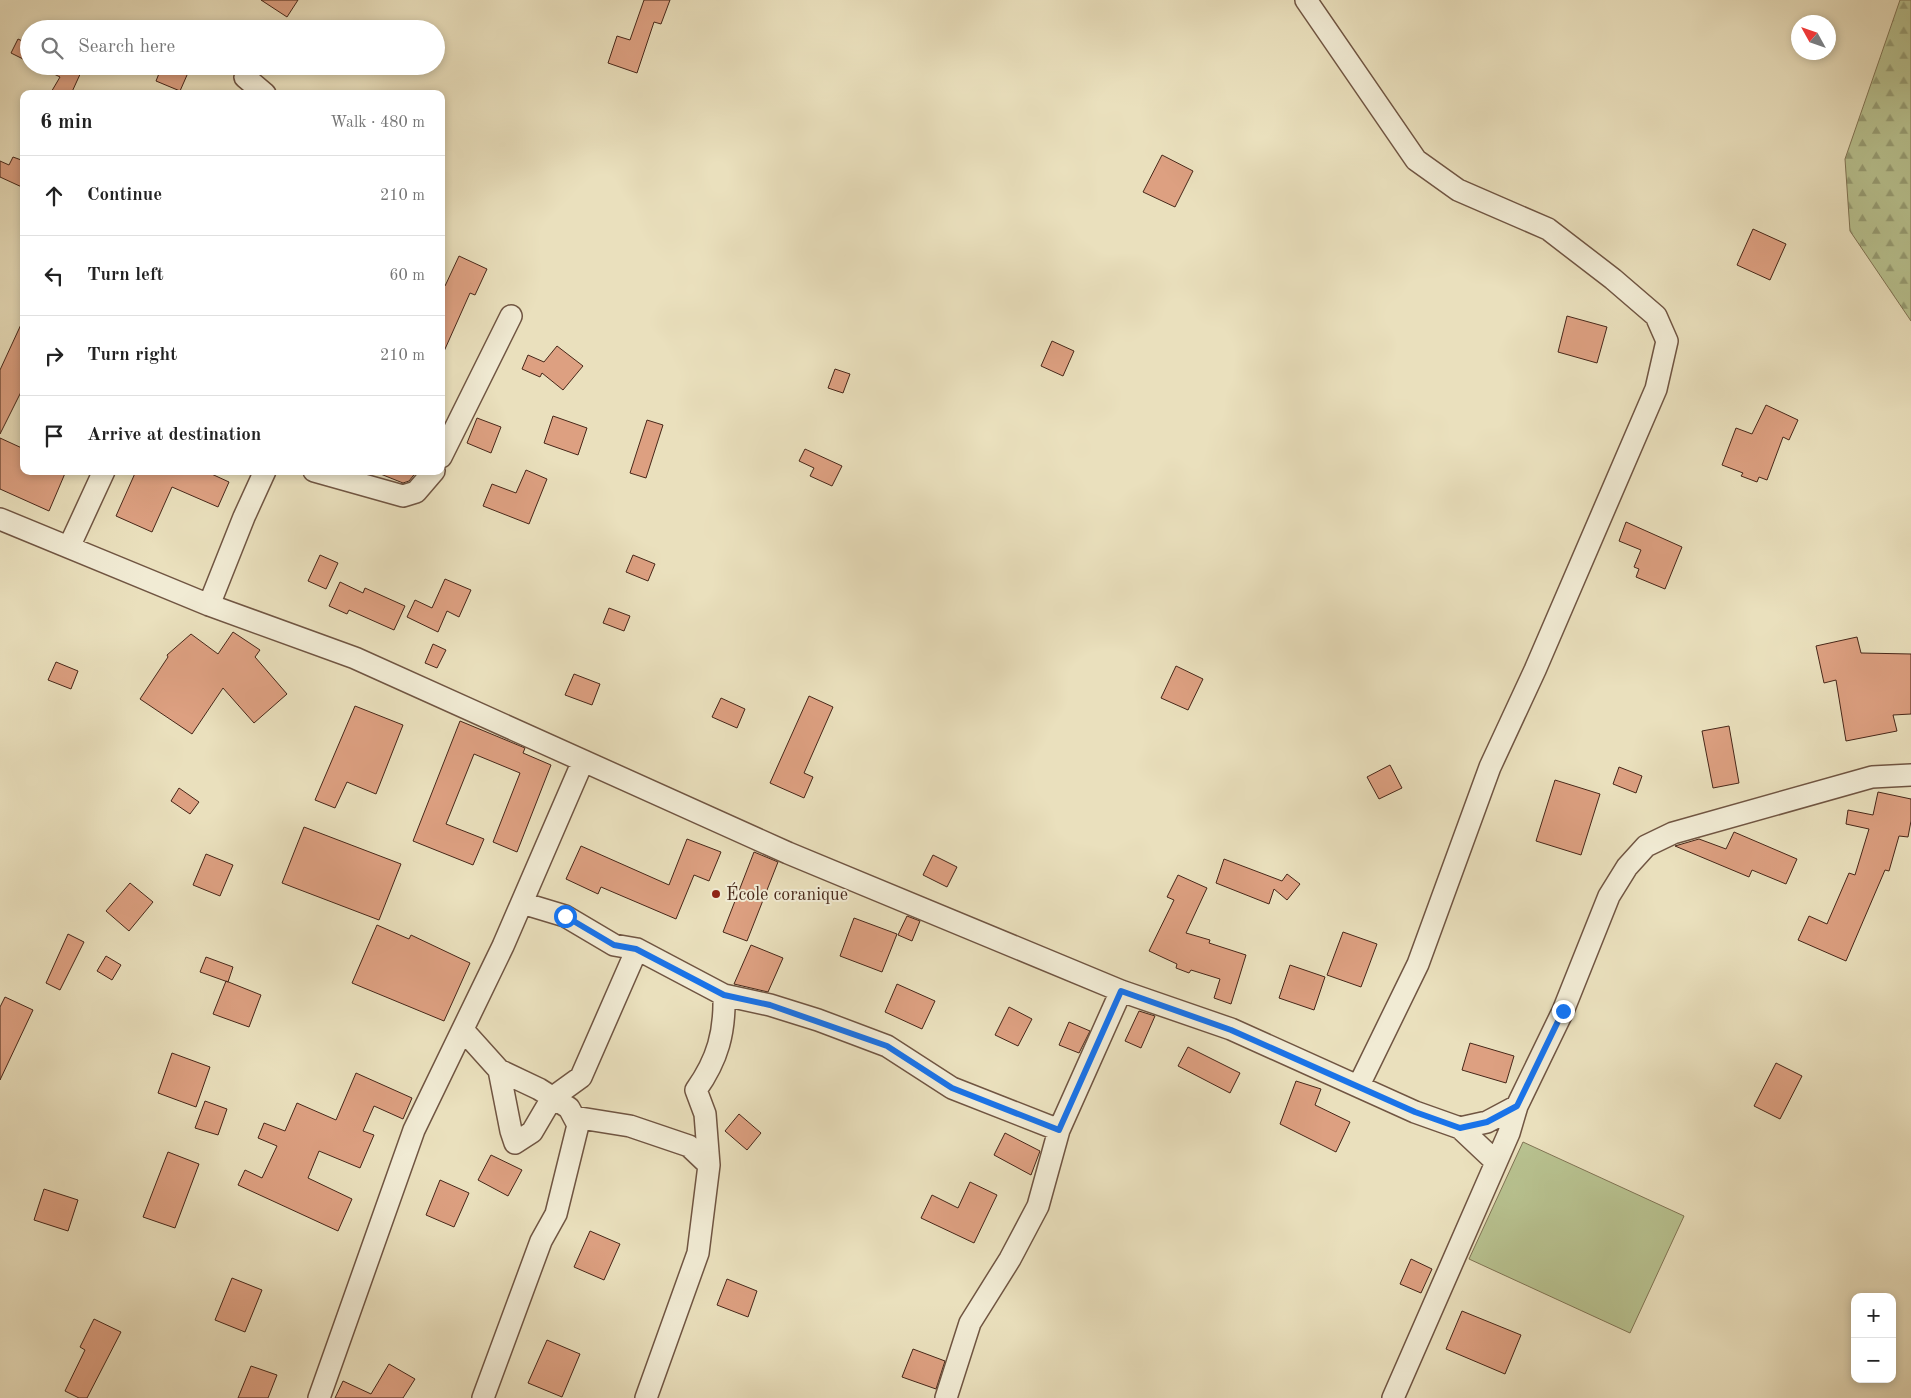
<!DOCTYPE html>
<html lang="en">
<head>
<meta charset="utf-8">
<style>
  :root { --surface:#fff; --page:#f2f2f2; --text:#222; --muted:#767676; --line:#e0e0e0 }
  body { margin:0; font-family:"Old Standard TT",serif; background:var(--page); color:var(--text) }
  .controls { position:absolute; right:15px; bottom:15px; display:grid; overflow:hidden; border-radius:10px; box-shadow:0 2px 8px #0003 }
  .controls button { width:45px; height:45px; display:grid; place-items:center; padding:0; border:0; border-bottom:1px solid var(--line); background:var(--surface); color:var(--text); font:25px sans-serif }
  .compass { position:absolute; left:1791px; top:15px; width:45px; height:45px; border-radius:50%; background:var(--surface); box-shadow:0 2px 8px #0003; rotate:310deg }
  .stop { position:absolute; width:15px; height:15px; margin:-11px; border:4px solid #1a73e8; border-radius:50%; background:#fff }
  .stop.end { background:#1a73e8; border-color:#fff; box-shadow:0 1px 5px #0008 }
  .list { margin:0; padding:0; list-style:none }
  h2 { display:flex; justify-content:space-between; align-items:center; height:65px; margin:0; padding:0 20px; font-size:21px }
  h2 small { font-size:16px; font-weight:400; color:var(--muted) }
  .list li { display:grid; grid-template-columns:32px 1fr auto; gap:15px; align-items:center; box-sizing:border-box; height:80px; padding:0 20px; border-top:1px solid var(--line) }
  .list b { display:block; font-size:19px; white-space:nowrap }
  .list em { font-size:16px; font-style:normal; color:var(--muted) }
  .icon { flex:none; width:28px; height:28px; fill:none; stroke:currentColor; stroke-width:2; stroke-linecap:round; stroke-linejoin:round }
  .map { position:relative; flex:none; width:1911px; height:1398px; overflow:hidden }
  .search { position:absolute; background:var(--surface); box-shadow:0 2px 8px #0003; left:20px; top:20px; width:425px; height:55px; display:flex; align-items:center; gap:12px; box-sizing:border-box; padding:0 18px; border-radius:28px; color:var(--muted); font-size:19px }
  .panel { position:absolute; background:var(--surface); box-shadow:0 2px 8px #0003; left:20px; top:90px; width:425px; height:385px; border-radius:10px }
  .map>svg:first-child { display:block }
  .grass { fill:#b8c290; stroke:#807454 }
  .forest { fill:url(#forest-firs); stroke:#807454 }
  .building { fill:#dda081; stroke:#472719 }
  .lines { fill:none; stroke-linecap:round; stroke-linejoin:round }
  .minor-casing { stroke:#705542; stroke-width:24 }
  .minor { stroke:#f1ebd4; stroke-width:21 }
  .route { stroke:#1a73e8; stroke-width:6 }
  .poi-dot { fill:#8f2418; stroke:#f1ebd4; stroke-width:2 }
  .labels { text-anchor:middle; stroke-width:4; stroke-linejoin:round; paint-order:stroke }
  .poi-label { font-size:18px; fill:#472719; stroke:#f1ebd4; text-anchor:start }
</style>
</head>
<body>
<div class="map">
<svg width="1911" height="1398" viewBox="0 0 1911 1398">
  <defs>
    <pattern id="forest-firs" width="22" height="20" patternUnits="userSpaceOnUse" patternTransform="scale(1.25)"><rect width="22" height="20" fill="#b8c290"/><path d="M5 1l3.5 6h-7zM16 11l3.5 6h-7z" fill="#979e75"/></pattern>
  </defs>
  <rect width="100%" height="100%" fill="#eae0bd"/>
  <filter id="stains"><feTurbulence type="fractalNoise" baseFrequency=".004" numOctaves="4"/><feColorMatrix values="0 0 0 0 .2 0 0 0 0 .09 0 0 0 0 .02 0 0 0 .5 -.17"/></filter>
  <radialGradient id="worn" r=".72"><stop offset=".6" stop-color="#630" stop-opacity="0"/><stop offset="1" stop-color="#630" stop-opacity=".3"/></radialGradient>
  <path class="grass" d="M1523,1142L1684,1216L1630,1333L1469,1259Z"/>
  <path class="forest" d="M1900,0H1911V321L1850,231L1845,159Z"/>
  <path class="building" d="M261,0H298L287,17Z
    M644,0H670L661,24L654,22L637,73L608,63L617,36L630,40Z
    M18,39L29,44V62L11,53Z
    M38,66H74L82,70L71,94H50L60,77Z
    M162,66H191L180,91L156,81Z
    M1162,155L1193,171L1175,207L1143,192Z
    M13,157L24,161V188L0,177V161L9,165Z
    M1753,229L1786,244L1770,280L1737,265Z
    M459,256L487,269L475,295L470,293L441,358V284L445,286Z
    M1567,316L1607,327L1597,363L1558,352Z
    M24,318V386L0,434V370Z
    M1052,341L1074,351L1063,376L1041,366Z
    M557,346L583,366L563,390L542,373L540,377L522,369L528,355L544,362Z
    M835,369L850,374L843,393L828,388Z
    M1766,405L1798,420L1789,440L1783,437L1767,480L1759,477L1757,482L1741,476L1743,473L1722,465L1736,428L1752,434Z
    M553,416L587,428L578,455L544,443Z
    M477,418L501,427L491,453L467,443Z
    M647,420L663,425L646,478L630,473Z
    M0,438L24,449V471H66L49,511L0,489Z
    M805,449L842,466L832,486L810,476L814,468L799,461Z
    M526,470L547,479L529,524L483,506L492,484L516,493Z
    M136,471H205L229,482L218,507L172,487L152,532L116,516Z
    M373,471H417L409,481L403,483Z
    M1626,522L1682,547L1665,589L1636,577L1639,569L1634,567L1641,550L1619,541Z
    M320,555L338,563L326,589L308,581Z
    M633,555L655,564L648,581L626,572Z
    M445,579L471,590L459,617L447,611L438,632L407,617L415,600L432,608Z
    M340,582L363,593L365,588L405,606L394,630L349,610L347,614L329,606Z
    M609,608L630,616L624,631L603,623Z
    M233,632L260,650L255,657L287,694L254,723L223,688L192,734L140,699L168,657L167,655L191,634L218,654Z
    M1857,637L1861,653L1911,654V714L1893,715L1897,731L1846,741L1836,680L1824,683L1816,646Z
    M433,644L446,650L437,668L425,663Z
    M56,662L78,671L71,689L48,680Z
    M1176,666L1203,679L1188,710L1161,698Z
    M574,674L600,684L592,705L565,695Z
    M809,696L833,707L804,773L813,777L804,798L770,783Z
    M721,698L745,709L737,728L712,717Z
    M355,706L403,725L376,794L347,782L335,808L315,800Z
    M460,721L525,748L523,753L551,765L517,852L493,842L520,773L474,754L446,824L484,839L473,865L413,841Z
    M1729,726L1739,783L1713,788L1702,731Z
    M1390,765L1402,788L1379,799L1367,777Z
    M1619,767L1642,776L1636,793L1613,784Z
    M1555,780L1600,794L1581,855L1536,841Z
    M179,788L199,802L190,814L171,801Z
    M1878,792L1911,799V821L1908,837L1899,836L1889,871L1885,870L1846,961L1798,940L1809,916L1827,924L1849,873L1855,875L1869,829L1846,824L1848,810L1873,815Z
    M304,827L401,864L379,920L282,883Z
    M1734,832L1797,859L1786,884L1752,870L1749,877L1675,846L1699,839L1726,849Z
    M687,839L721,852L709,881L694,875L676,919L601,887L598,894L566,879L581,846L669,885Z
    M754,852L778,862L747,941L723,932Z
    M206,854L233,865L220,896L193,885Z
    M933,855L957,867L947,887L923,875Z
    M1224,859L1282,881L1287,874L1300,884L1287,900L1274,889L1269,904L1216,883Z
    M1178,875L1207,888L1186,933L1210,940L1209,943L1246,955L1231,1004L1214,998L1220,979L1191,970L1189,973L1176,968L1177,964L1149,951L1174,900L1167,897Z
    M130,883L153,902L129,931L106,911Z
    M907,916L920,921L912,941L898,935Z
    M854,918L897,934L882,972L840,956Z
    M377,925L409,939L411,935L470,963L444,1021L352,983Z
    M1343,932L1377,944L1361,987L1327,975Z
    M68,934L84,942L60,990L46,983Z
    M751,945L783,958L768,992L734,984Z
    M106,956L121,965L112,980L97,971Z
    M206,957L233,967L228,982L200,972Z
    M1290,965L1325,977L1314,1010L1279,998Z
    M226,981L261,995L249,1027L213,1014Z
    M897,984L935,1001L922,1029L885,1012Z
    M5,997L33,1010L0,1080V1007Z
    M1009,1007L1032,1019L1018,1046L995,1035Z
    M1139,1011L1155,1016L1141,1048L1125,1041Z
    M1069,1022L1090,1031L1079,1053L1059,1045Z
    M1470,1043L1514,1056L1506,1083L1462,1070Z
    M1188,1047L1240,1073L1230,1093L1178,1066Z
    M172,1053L210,1067L196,1107L158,1093Z
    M1776,1063L1802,1076L1780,1119L1754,1106Z
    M356,1073L412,1098L403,1119L374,1106L363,1131L374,1135L360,1168L319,1151L308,1178L352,1199L338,1231L238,1185L245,1170L262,1178L277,1146L258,1138L264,1123L285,1131L297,1103L336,1120Z
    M1296,1081L1321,1089L1315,1105L1350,1122L1336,1152L1280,1124Z
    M205,1101L227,1109L218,1135L195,1128Z
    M739,1114L761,1133L747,1150L725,1131Z
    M1005,1133L1040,1151L1031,1175L994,1155Z
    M168,1152L199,1164L175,1228L143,1217Z
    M491,1155L522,1170L508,1196L478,1180Z
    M440,1180L469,1193L454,1227L426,1215Z
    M970,1182L997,1195L974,1243L921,1218L932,1195L958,1208Z
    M44,1189L78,1200L68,1231L34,1220Z
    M590,1231L620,1244L604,1280L574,1267Z
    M1411,1259L1432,1269L1421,1293L1400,1284Z
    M232,1278L262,1290L245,1332L215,1320Z
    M727,1279L757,1291L748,1317L717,1305Z
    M1462,1311L1521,1335L1505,1374L1446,1349Z
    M94,1319L121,1332L87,1398H79L65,1391L85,1350L80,1347Z
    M547,1340L580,1354L562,1397L528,1383Z
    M913,1349L945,1361L936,1389L902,1377Z
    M389,1364L415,1379L403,1398H335L343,1381L371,1394Z
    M251,1366L277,1375L268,1398H238Z"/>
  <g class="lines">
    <g class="minor-casing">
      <path id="minor" d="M1306,0L1416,160L1458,190L1548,229L1613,279L1656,316L1667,341L1656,389L1535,670L1490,767L1418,964L1359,1085
        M245,77L265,94
        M441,457L511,316
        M314,471L403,496L416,492L434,471
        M0,519L209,605L355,658L788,853L1121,991L1231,1029L1415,1112L1460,1128L1487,1122L1517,1106L1563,1011L1609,896L1627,867L1646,846L1673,833L1872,777L1911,775
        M69,547L104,471
        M209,605L244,517L265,471
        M637,949L724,995L770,1005L818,1020L887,1046L952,1088L1059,1130L1121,991
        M463,1030L499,1070L511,1131L515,1143L532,1132L552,1098L581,1077L637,949L614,945L565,916L522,903
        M574,1117L630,1126L689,1146L709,1165L698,1253L646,1398
        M1460,1128L1495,1161
        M709,1165L705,1114L696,1090C718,1059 725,1032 724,995
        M319,1398L414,1130L503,946L583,761
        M483,1398L541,1241L556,1214L578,1125L569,1108L539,1089L499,1070
        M946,1398L970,1323L1010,1259L1038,1206L1059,1130
        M1393,1398L1509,1133L1517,1106"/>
    </g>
    <use href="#minor" class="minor"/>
  </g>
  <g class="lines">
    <path class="route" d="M565,916L614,945L636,949L724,995L770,1005L887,1046L952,1088L1059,1130L1121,991L1231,1030L1415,1112L1460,1128L1487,1122L1517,1106L1563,1011"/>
  </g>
  <circle class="poi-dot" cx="716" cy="894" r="5"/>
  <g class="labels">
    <g class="poi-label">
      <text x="726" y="900">École coranique</text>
    </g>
  </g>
  <rect width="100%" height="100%" filter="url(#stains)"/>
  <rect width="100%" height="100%" fill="url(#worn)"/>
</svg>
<div class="controls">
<button>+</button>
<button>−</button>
</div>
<svg class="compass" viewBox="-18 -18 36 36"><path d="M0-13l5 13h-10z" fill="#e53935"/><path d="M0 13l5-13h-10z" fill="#767676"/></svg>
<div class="stop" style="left:565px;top:916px"></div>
<div class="stop end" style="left:1563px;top:1011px"></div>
<div class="search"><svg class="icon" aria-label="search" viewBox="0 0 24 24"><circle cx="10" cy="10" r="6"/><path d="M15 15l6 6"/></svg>Search here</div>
<section class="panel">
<h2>6 min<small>Walk · 480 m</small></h2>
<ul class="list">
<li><svg class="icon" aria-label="ahead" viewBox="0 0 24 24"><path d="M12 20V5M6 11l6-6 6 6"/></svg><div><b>Continue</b></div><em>210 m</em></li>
<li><svg class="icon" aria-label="left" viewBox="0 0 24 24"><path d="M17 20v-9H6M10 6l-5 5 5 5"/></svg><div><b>Turn left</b></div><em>60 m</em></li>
<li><svg class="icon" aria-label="right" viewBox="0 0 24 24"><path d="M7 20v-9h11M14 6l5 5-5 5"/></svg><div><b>Turn right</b></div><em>210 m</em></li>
<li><svg class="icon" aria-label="arrive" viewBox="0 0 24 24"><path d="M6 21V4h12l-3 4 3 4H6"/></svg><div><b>Arrive at destination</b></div></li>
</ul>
</section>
</div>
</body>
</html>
